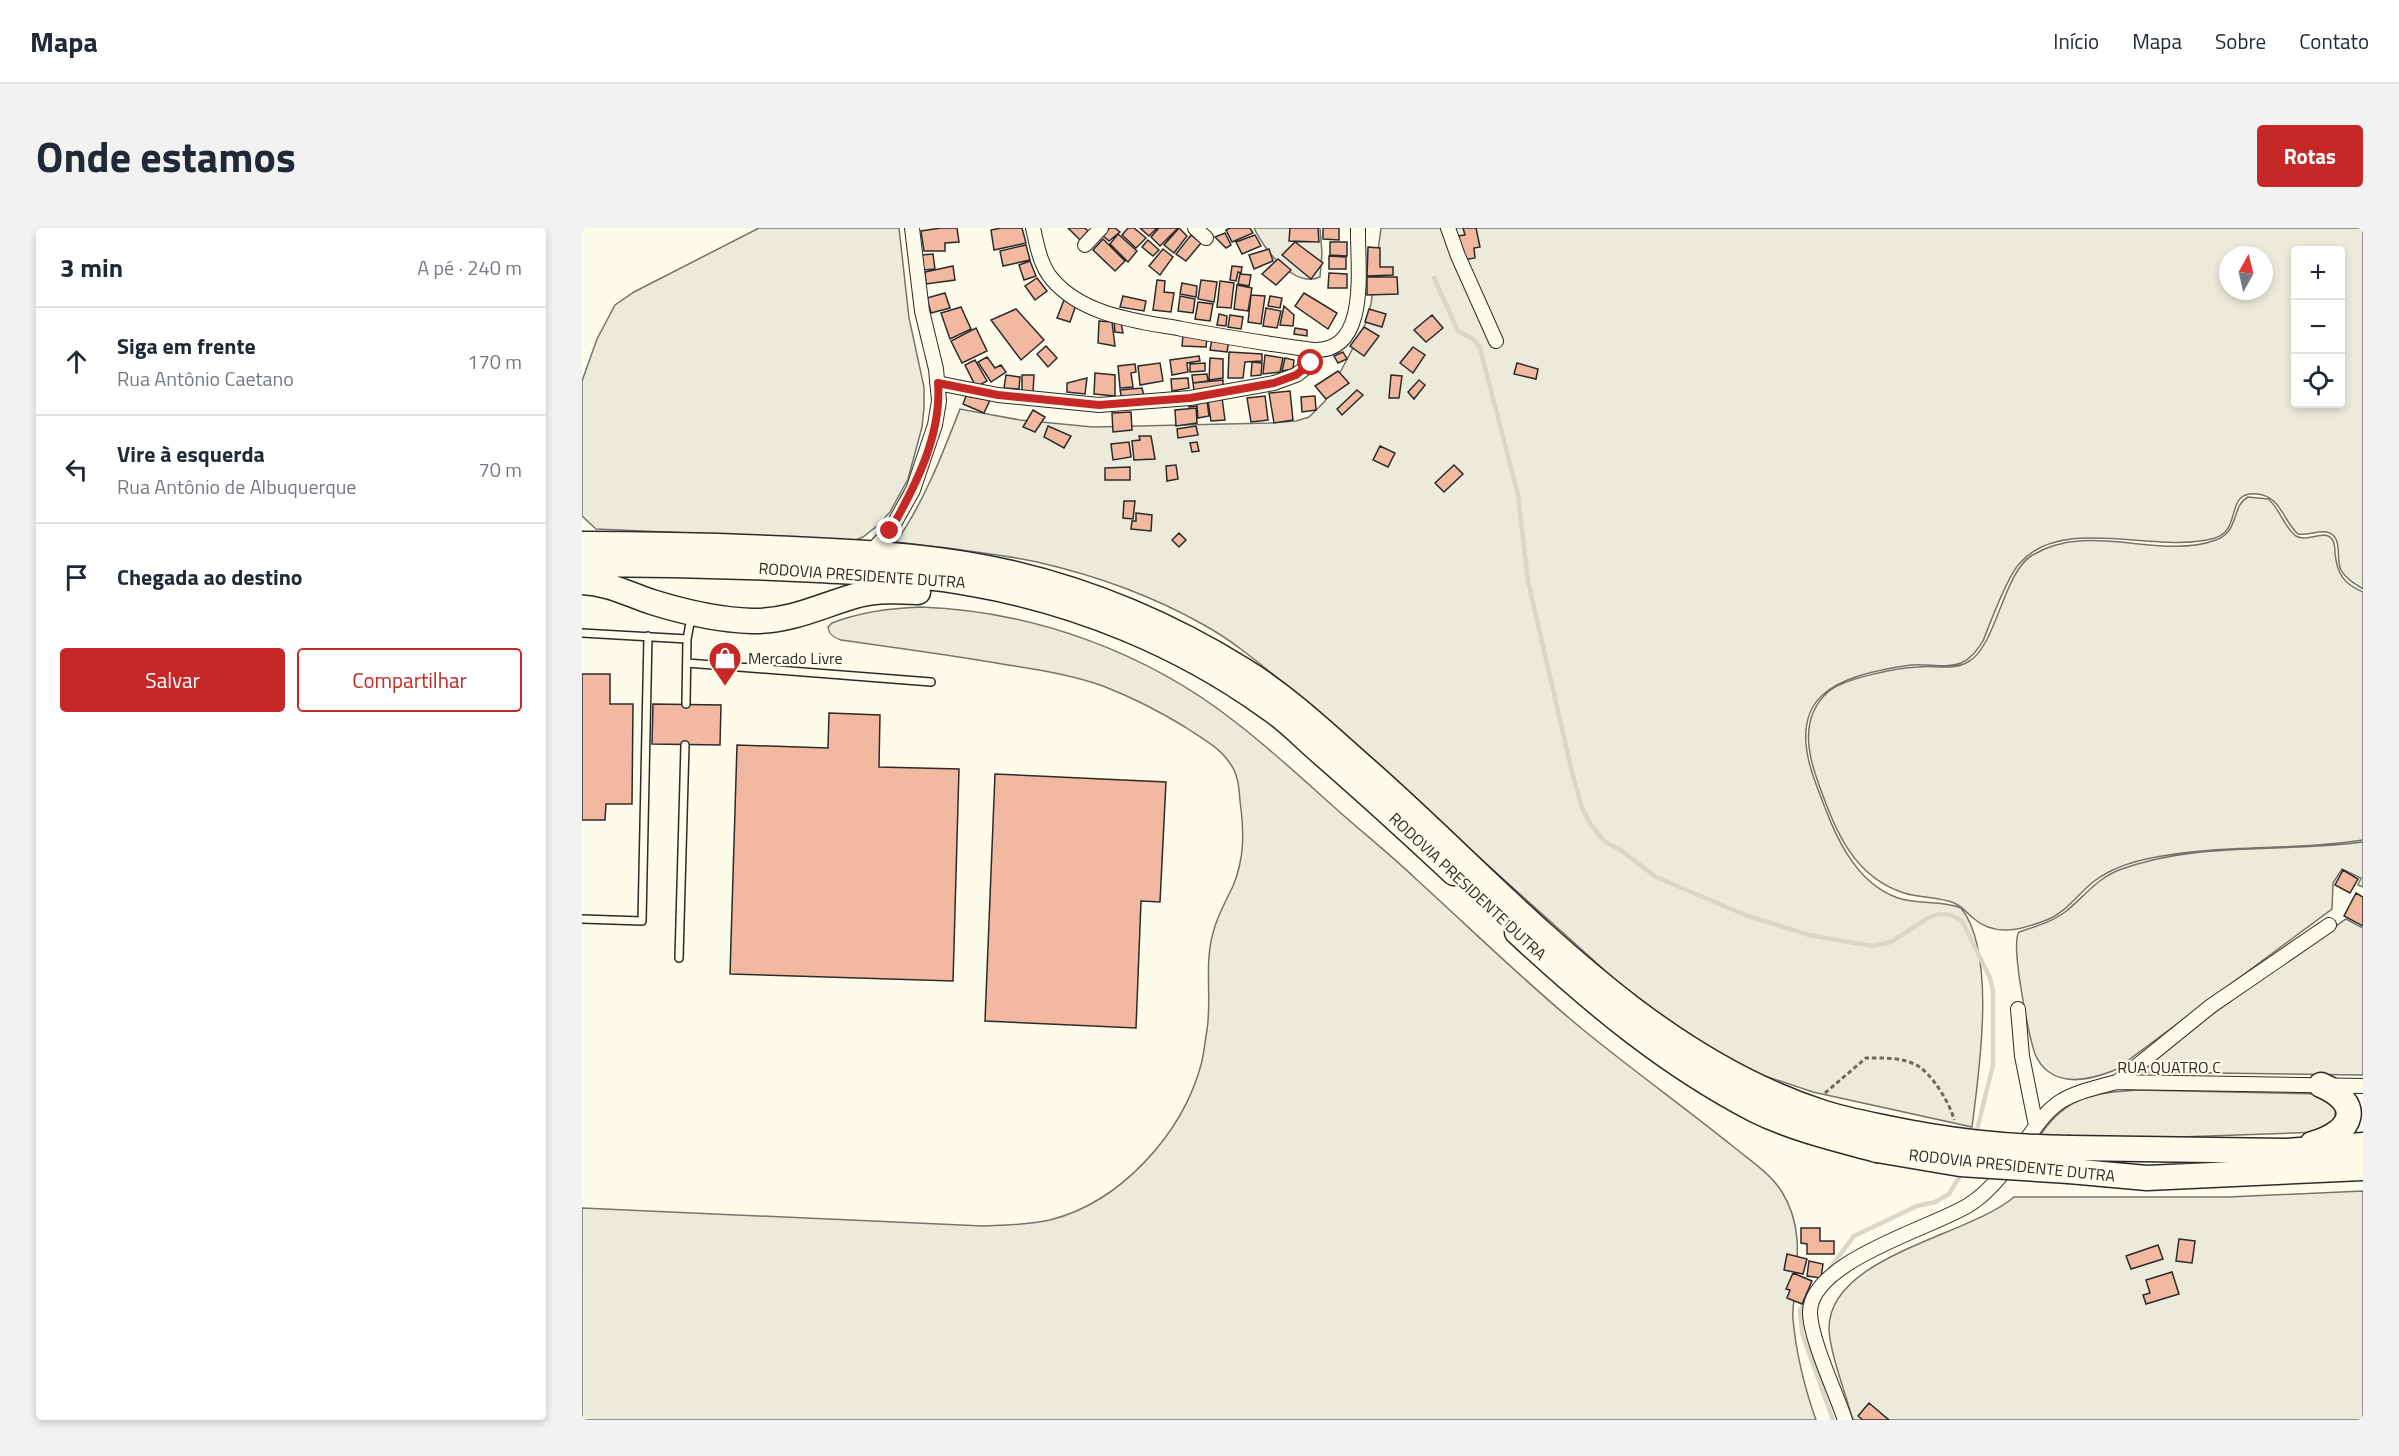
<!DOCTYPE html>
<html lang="pt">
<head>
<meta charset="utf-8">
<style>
  :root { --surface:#fff; --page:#f2f2f3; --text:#1f2937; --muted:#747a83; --line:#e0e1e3; --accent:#c62828 }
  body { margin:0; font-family:"Titillium Web",sans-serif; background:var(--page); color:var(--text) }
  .controls { position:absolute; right:18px; top:18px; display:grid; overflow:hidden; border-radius:6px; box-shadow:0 3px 9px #0003 }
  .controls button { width:54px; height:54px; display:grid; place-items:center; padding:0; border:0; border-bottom:2px solid var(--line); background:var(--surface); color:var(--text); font:30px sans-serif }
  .compass { position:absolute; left:1637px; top:18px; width:54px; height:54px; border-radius:50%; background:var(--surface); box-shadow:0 3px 9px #0003; rotate:8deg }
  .stop { position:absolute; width:18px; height:18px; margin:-14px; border:4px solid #c62828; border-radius:50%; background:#fff }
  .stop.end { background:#c62828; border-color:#fff; box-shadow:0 2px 6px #0008 }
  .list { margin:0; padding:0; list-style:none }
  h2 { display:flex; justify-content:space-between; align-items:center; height:78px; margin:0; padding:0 24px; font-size:26px }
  h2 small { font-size:20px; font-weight:400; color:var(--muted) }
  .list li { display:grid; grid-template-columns:39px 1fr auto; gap:18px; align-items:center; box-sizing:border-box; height:108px; padding:0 24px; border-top:2px solid var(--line) }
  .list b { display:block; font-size:22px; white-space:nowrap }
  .list p { margin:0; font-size:20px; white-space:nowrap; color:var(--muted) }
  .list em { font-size:20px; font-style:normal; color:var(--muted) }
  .actions { display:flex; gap:12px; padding:18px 24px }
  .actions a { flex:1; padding:14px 0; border:2px solid var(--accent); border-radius:6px; text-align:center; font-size:21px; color:var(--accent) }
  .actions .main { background:var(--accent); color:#fff }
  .icon { flex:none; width:33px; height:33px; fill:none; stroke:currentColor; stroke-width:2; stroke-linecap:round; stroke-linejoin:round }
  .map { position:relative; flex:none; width:1781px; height:1192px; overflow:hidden; border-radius:6px }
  header { display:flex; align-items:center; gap:36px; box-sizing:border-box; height:84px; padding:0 30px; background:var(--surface); border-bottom:2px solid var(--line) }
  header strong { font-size:28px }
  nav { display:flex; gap:33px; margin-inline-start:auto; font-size:21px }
  .intro { display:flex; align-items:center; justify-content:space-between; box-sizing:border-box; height:144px; padding:0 36px }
  h1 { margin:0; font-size:42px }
  .button { padding:15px 27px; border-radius:6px; background:var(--accent); color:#fff; font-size:21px; font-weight:700 }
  main { display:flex; gap:36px; padding:0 36px }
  aside { flex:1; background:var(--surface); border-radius:6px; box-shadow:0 3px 9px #0003 }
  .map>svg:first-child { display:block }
  .green { fill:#ecebdb; stroke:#74746e; stroke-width:1.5; fill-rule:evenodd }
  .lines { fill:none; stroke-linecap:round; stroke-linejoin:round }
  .stream { stroke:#d8d7c9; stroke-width:4.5 }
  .building { fill:#f2b8a0; stroke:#2b2b2b; stroke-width:1.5 }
  .lane-casing { stroke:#2b2b2b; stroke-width:10 }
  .street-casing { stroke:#2b2b2b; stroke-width:16 }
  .highway-casing { stroke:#2b2b2b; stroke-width:27 }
  .path { stroke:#6a6964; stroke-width:3; stroke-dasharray:4.5 3; stroke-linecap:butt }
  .lane { stroke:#fdfbea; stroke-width:7 }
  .street { stroke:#fdfbea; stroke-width:14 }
  .highway { stroke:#fdfbea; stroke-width:24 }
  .highway-bridge-casing { stroke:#2b2b2b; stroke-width:27; stroke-linecap:butt }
  .highway-bridge { stroke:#fdfbea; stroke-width:24 }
  .route { stroke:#c62828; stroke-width:8 }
  .labels { text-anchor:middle; stroke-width:4.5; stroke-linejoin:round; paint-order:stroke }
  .street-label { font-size:16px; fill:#2b2b2b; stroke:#fdfbea }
  .poi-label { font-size:16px; fill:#2b2b2b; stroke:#fdfbea; text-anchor:start }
</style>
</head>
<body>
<header>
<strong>Mapa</strong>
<nav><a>Início</a><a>Mapa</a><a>Sobre</a><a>Contato</a></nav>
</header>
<div class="intro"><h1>Onde estamos</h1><a class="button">Rotas</a></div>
<main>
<aside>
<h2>3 min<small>A pé · 240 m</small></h2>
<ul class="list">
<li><svg class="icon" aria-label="ahead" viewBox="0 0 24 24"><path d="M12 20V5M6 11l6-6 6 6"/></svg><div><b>Siga em frente</b><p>Rua Antônio Caetano</p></div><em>170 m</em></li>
<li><svg class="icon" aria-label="left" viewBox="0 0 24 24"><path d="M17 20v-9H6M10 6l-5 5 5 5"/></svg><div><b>Vire à esquerda</b><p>Rua Antônio de Albuquerque</p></div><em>70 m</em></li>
<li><svg class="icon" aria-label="arrive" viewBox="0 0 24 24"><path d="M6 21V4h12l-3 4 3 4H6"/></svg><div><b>Chegada ao destino</b></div></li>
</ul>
<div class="actions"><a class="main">Salvar</a><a>Compartilhar</a></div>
</aside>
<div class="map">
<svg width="1781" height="1192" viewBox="0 0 1781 1192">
  <rect width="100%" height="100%" fill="#fdfbea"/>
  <path class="green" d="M177,0H317L327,90L342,159V180L340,199L326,251L308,284L295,298L281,309L269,314L199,309L14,301L0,288V153L15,111L33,77L52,64Z
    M672,0H738L740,25L738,49C712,61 681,20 672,0Z
    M799,0H1781V361C1773,356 1764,351 1759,342C1753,330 1762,309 1745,304C1736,302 1726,308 1716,306C1701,293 1699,268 1675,266C1642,263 1661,301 1633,310C1576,327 1481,286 1438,335C1425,349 1409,393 1401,413C1395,422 1390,430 1379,435C1364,441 1345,435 1329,437C1253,448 1200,467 1234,556C1250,599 1269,654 1316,670C1336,677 1359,672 1379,680C1415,725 1397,844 1390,899L1231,864L1159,840L1058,774L714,465C685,442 655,415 622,397C571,368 512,347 455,334C408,324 361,320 314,314C342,274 360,227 378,181L438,192L511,199L688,195L714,193L727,189L743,173L783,97L789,76ZM1714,22H1758V176H1714ZM1646,27H1682V63H1646Z
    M1666,269L1686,271C1698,280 1702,300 1714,308C1726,315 1742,301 1750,311C1753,315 1753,320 1753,325C1755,346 1762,356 1781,364V612C1713,623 1643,616 1574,629C1552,633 1529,640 1511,654C1494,668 1483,686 1462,693C1438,702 1413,709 1391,690C1385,685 1380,678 1372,675C1357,669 1338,670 1322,665C1272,649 1254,604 1237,557C1225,525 1218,489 1246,464C1262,450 1315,440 1336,439C1353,437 1370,443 1386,434C1414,419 1421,346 1449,328C1507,292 1576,333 1634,312C1658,303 1649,278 1666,269Z
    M339,379C451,383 564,424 652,493C690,522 725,555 761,587C785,608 811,629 834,651C889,701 942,753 999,800C1049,841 1102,879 1153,920C1169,933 1189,946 1200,964C1220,996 1216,1029 1213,1065C1212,1073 1210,1082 1211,1091C1214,1124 1223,1161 1234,1192H0V980L401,998C423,997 446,997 468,992C539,974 600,906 619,837C622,826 623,813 625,802C630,770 622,736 631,705C635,688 644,673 651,658C663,629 662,603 658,573C657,559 656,545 647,534C637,519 618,509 603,499C577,483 549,469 521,458C490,447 458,442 426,437C370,427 315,420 259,412C252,410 247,407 246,399L250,395C278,384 309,380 339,379Z
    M1781,614V659L1776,657L1779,650L1760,641L1751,655L1750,681L1533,842C1513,850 1486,858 1467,844C1461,840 1456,833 1453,826C1447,808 1428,716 1437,704C1452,699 1470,694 1483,684C1501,670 1514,651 1537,642C1613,613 1701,625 1781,614Z
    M1764,691L1781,700V847L1559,844L1628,788Z
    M1555,862L1740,866L1754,879L1752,894L1739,904L1454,914C1479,871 1507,865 1555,862Z
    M1781,963V1192H1272L1270,1189C1263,1164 1248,1125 1247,1101C1246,1028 1387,1008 1432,969H1646Z"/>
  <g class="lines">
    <path class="stream" d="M852,50L876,103L891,111L898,120L936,267L946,353L990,544L1000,580L1009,597L1022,613L1040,623L1074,649L1166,688L1227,707L1290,718L1309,714L1346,690L1357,686L1369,687L1380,693L1408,750L1411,763V837L1394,906
      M1243,1047L1272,1008L1335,978L1353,974L1367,966L1381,943
      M1229,1066L1218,1082L1220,1105L1251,1192"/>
  </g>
  <path class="building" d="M359,0H375L377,14L363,15V23H342L339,3Z
    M419,0H440L444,15L412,22L409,2Z
    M486,0H503L506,3L498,12Z
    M528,0H533L538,4L527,13L520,7Z
    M546,0H552L564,10L554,20L540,7Z
    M558,0H575L567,8Z
    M577,0H596L578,18L569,9Z
    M597,0L605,8L592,25L582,17Z
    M648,0H668L671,5L650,14L644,2Z
    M708,0H736L737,14L707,13Z
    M741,0H757V12L741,11Z
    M881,0H894L898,19L892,20L893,30L881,32L876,8L883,7Z
    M643,5L649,17L644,20L633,9Z
    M536,6L555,23L546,34L528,16Z
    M609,7L619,15L604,33L594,26Z
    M673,7L679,18L660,26L654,14Z
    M521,11L543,33L533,43L511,22Z
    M566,12L577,22L571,28L560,19Z
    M713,14L741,35L729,51L700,27Z
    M748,14H765V28L748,27Z
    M444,17L448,32L421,38L418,23Z
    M786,19L798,20V39H811V47L785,48Z
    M581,21L591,29L578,47L567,38Z
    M687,21L691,33L672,41L667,27Z
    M351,26L353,41L342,42L339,27Z
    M747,28L764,29V41H747Z
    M696,31L709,42L694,57L680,46Z
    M448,33L454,48L442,52L437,37Z
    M371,38L373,52L344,56L343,44Z
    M650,38L660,39L659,45L656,44L654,53L648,52Z
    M747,45L765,46V60H746Z
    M658,46L669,47L667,58L656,56Z
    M785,49H815L816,66L785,67Z
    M455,50L465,63L453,72L443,58Z
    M575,52L583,53L582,64L592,65L589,84L571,82Z
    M619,52L635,54L632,74L616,71Z
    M638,53L652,55L649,80L635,79Z
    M600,55L615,58L614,69L598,66Z
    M655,57L670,60L666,83L652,81Z
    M363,65L368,80L349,85L345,70Z
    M722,65L755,85L746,101L713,78Z
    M669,67L683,68L679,96L666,94Z
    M541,68L564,73L562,83L538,79Z
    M598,68L613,71L611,85L596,83Z
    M688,68L700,70L698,80L686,78Z
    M482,72L494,77L488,94L475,90Z
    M616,74L631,76L628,93L613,91Z
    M702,78L712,87L711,98L698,97Z
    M379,79L389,101L368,111L359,85Z
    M684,80L699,83L695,100L681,98Z
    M434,81L462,112L439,132L409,92Z
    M787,81L804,86L800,99L783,94Z
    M637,86L645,88L644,98L635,97Z
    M648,87L661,89L659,101L646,99Z
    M850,87L861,100L844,114L832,102Z
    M517,93L530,94L533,118L516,115Z
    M532,93L539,95L541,105L533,104Z
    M782,99L797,108L782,128L768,118Z
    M394,100L405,123L380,135L369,113Z
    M713,100L725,102V108L712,106Z
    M601,107L625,109L624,119L600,118Z
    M630,111L647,113L645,124L628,122Z
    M464,118L475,130L466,139L455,126Z
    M831,119L843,127L831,145L818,135Z
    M647,124L680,126V133L663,134L661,150H646Z
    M761,124L765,131L756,135L752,128Z
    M683,127L701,130L698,144L681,146Z
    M617,128L618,133L605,135L606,144L590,147L588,132Z
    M405,129L413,140L419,137L424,144L409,154L396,134Z
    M628,130L641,131V150L627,152Z
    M703,130L712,132L711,141L700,143Z
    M393,132L405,153L394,159L383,137Z
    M670,134L680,135L679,147L669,148Z
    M578,135L581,153L558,157L556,138Z
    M623,135V143L608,144V136Z
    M935,135L956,141L954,151L932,146Z
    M553,136L554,144L549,145L551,159L538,160L536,138Z
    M756,143L767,155L744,171L733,158Z
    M513,145L533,147V168L512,166Z
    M625,146L626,153L611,155L610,147Z
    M424,147L438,149L437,161L422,160Z
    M440,147H452L451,164L440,163Z
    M809,147L820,148L817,170H807Z
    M505,150L503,166L485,164V155Z
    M606,150L607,160L590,163L589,151Z
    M641,152V158L612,162L611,155Z
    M837,152L843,157L832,171L826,164Z
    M560,160L562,168L540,171L538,162Z
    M775,162L781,167L760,187L755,181Z
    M708,163L711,192L692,195L687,165Z
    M384,168L408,172L402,185L381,176Z
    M683,168L686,192L669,194L665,170Z
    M733,168L734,182L720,184L719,169Z
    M640,170L643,192L629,193L626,173Z
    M625,173L627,188L616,190L615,178L607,179L606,175Z
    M614,180L615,195L594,198L593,182Z
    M451,182L463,189L453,204L441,199Z
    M549,184L550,202L531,204L530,185Z
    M466,198L489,208L482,220L462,209Z
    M614,198L616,207L596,210L595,201Z
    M557,208H569L573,231L552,232L550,213L558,212Z
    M547,214L549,229L531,232L529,216Z
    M615,214L617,223L610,224L608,215Z
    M798,218L813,225L806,239L791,232Z
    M594,237L596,251L585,253L584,238Z
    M872,237L881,246L862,264L853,255Z
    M548,239V252H523V240Z
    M542,273H553L551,291L541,290Z
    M554,285L570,287L569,303L549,301L550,293H554Z
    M597,305L604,312L597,319L590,312Z
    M0,446H28V476H51L50,576H24L23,592H0Z
    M71,476L139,477L138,517L70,516Z
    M247,485L298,487L297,539L377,541L371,753L148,746L155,517L246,520Z
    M413,546L584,554L578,674L559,673L554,800L403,793Z
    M1761,642L1776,651L1768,665L1753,657Z
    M1774,665L1781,669V698L1762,688Z
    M1219,1000H1238V1013H1252V1026H1225V1016L1219,1015Z
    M1597,1011L1613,1013L1610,1035L1594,1033Z
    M1576,1017L1581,1031L1549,1041L1544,1028Z
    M1205,1026L1225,1031L1221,1046L1202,1042Z
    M1227,1033L1241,1036L1239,1050L1225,1048Z
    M1590,1044L1597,1066L1564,1076L1561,1067L1568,1065L1564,1052Z
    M1211,1045L1230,1053L1220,1076L1205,1070L1208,1062L1204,1061Z
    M1287,1175L1307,1192H1281L1276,1188Z"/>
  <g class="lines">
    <g class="lane-casing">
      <path id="lane" d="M0,405L105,411
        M105,435L349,454
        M104,476L105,411L109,390
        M0,691L60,693L66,408
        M97,730L103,517"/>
    </g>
    <g class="street-casing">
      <path id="street" d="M451,0C455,17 458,37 470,51C501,88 556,93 600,101C644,109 687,116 731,122
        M613,0L624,10
        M866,0L876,28L914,113
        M503,17L519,0
        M355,155L416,167L517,177L608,170L692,155L714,147L729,136L731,122C789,125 775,37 776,0
        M288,325L308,303L331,262L353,197L357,173L354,141L340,83L330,0
        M1436,781L1440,828L1454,898
        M1535,854L1629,778L1747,697
        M1438,921C1472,871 1476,869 1535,854L1781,858
        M1263,1192C1254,1165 1228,1110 1228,1084C1229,1033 1349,1000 1385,978C1402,968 1416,952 1427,937"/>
    </g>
    <g class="highway-casing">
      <path id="highway" d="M0,316C77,316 153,318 230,322C297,325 364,330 429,345C511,364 590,398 661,442C708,471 747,509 788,545C927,668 1060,827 1242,885C1261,891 1281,895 1300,899
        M0,336C79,336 158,338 237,342C289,345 341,346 391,356C495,374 599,417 684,478C703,490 719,507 736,522C782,562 827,603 872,645
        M0,354C26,355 46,366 70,374C102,384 137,392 170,393C209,394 240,377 276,367C296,362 316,363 336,364
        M935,704C1008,772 1084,836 1173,882C1211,901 1255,911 1295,922
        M1730,916C1773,904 1781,875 1739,857
        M1488,920L1703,923L1781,917
        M1487,943L1565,950L1781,940"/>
    </g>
    <path class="path" d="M1243,865L1284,830C1300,830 1321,829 1336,838C1350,846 1369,877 1372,892"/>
    <use href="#lane" class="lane"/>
    <use href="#street" class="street"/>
    <use href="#highway" class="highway"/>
    <g class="highway-bridge-casing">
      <path id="highway-bridge" d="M1300,899C1366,913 1421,919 1488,920
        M1295,922L1378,936L1487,943"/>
    </g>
    <use href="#highway-bridge" class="highway-bridge"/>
  </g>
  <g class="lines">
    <path class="route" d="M308,303C333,259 360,207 356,155L416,167L517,177L608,170L692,155L714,147L729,135"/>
  </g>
  <defs>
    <g id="shop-pin" transform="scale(1.725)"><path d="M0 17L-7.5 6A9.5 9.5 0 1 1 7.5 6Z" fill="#c62828" stroke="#fdfbea"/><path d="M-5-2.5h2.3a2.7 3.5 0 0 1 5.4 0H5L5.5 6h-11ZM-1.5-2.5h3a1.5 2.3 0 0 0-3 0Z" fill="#fff"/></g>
  </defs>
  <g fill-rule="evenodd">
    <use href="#shop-pin" x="143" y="430"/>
  </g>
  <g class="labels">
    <g class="street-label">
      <text transform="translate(280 347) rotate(4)" y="6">RODOVIA PRESIDENTE DUTRA</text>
      <text transform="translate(886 658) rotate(43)" y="6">RODOVIA PRESIDENTE DUTRA</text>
      <text x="1587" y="845">RUA QUATRO C</text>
      <text transform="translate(1430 937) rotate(6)" y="6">RODOVIA PRESIDENTE DUTRA</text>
    </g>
    <g class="poi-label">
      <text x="166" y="436">Mercado Livre</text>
    </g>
  </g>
</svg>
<div class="controls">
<button>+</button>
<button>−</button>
<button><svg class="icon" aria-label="locate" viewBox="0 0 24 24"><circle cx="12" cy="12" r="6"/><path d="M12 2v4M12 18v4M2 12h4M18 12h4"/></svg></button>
</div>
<svg class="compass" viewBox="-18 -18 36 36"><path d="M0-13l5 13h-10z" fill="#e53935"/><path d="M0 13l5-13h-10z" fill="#747a83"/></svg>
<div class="stop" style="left:729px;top:135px"></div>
<div class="stop end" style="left:308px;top:303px"></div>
</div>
</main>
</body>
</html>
